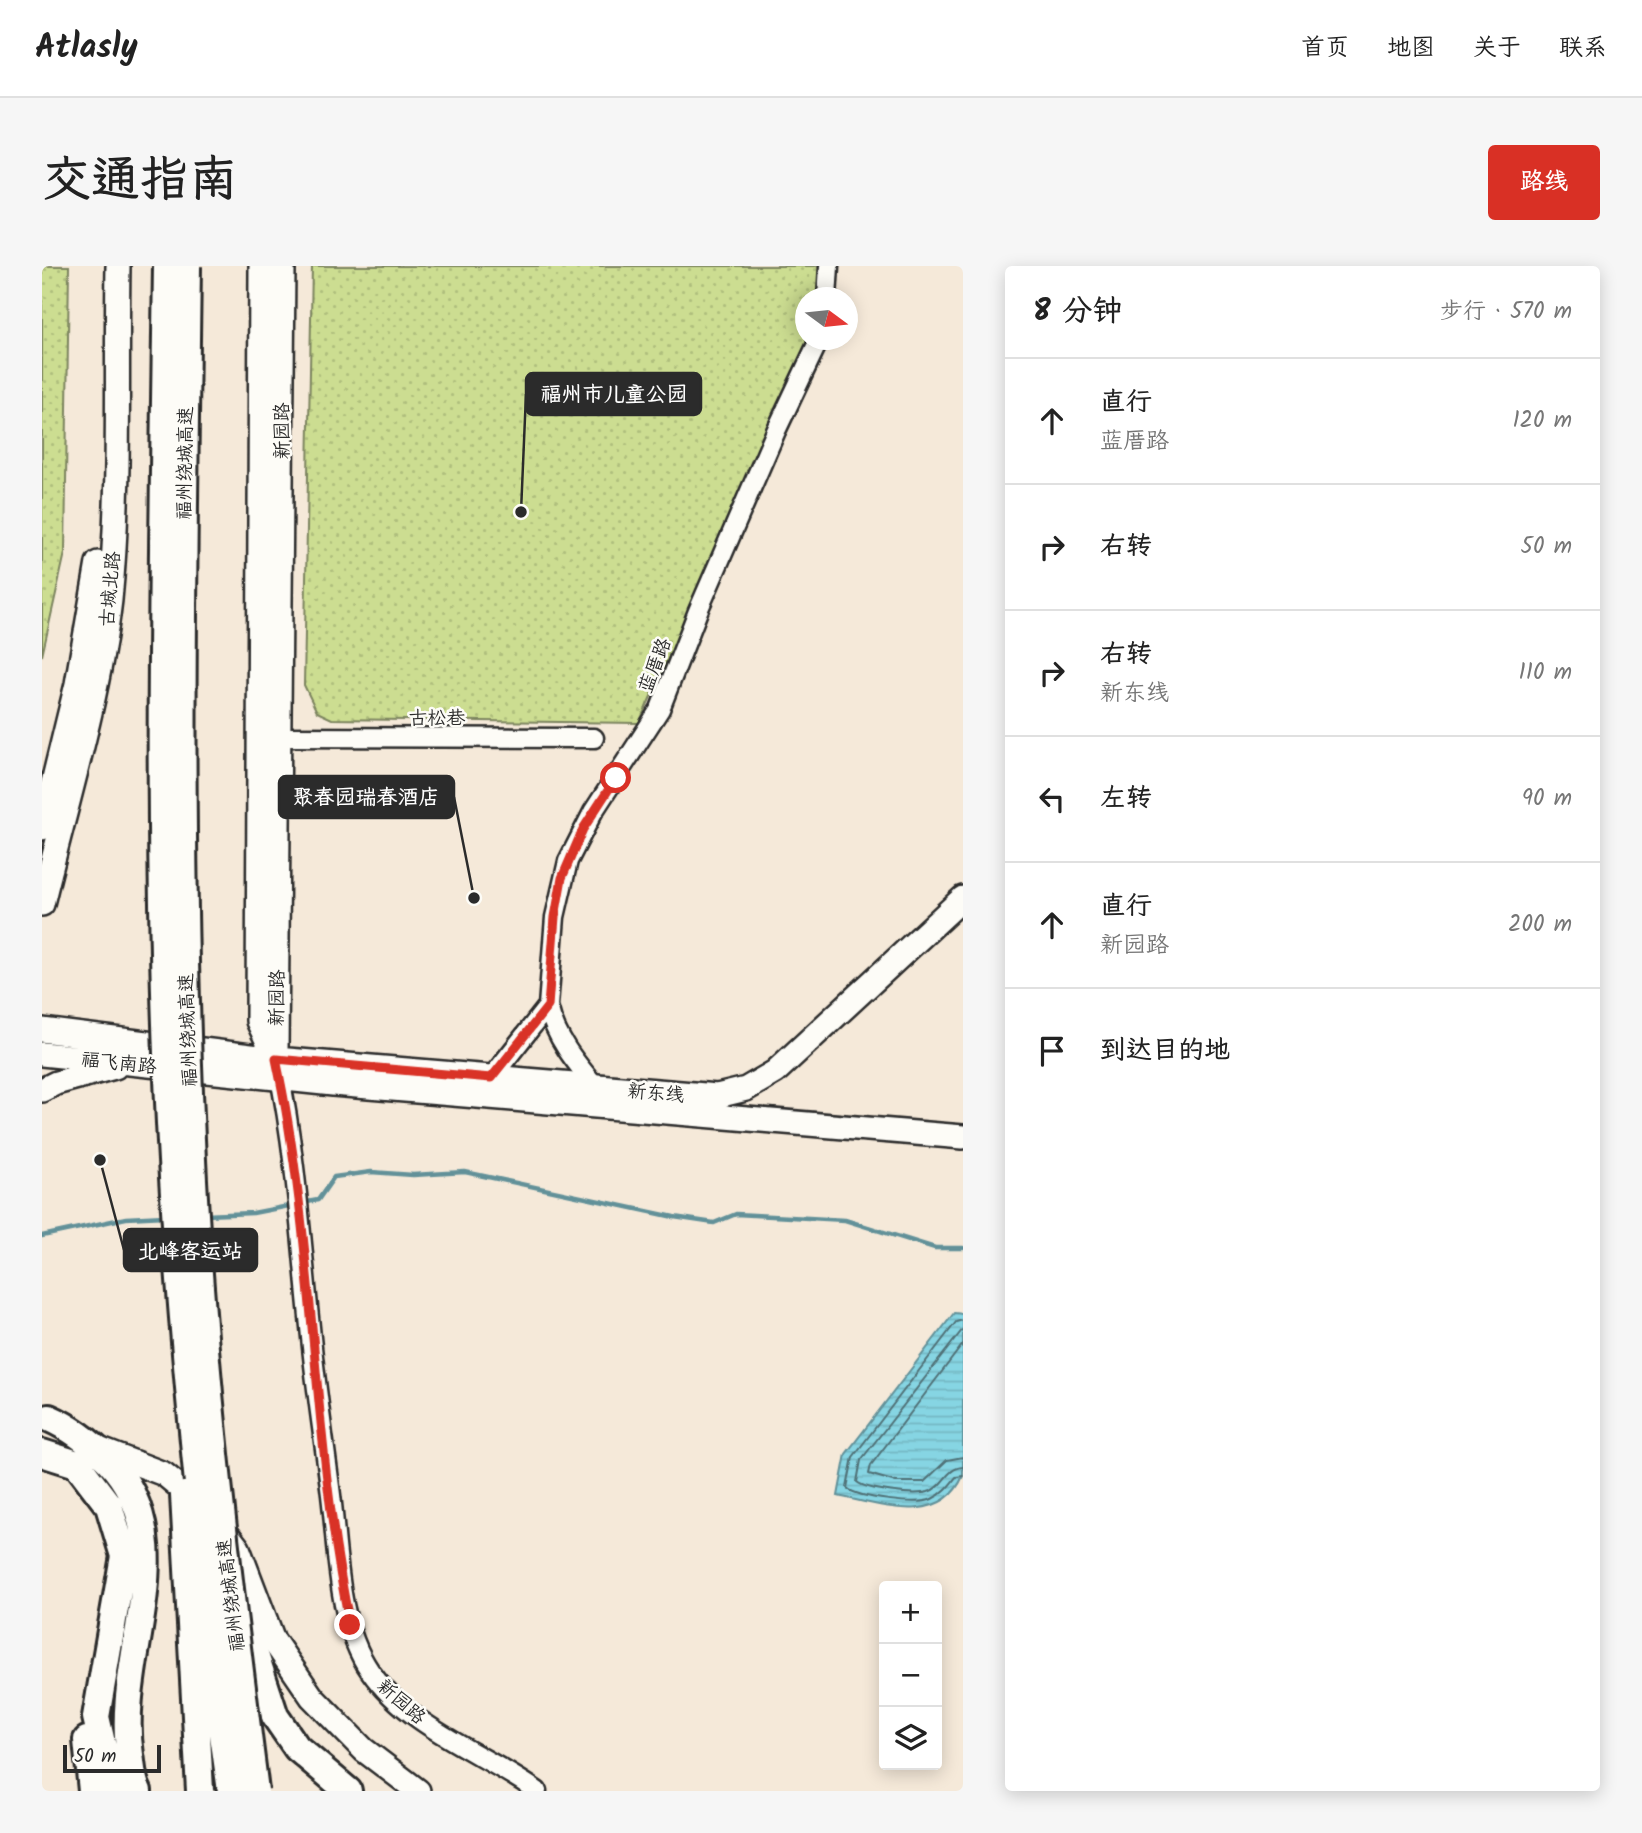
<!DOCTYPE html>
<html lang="zh">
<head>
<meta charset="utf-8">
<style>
  :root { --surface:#fff; --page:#f6f6f6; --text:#222; --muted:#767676; --line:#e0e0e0; --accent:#d93025 }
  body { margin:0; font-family:Kalam,"LXGW WenKai TC",sans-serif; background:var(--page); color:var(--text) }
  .controls { position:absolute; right:21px; bottom:21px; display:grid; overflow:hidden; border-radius:7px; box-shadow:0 4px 18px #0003 }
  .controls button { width:63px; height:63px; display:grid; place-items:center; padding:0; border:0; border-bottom:2px solid var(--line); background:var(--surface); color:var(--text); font:35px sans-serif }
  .compass { position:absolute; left:753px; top:21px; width:63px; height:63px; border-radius:50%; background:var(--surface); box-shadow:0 4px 18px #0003; rotate:105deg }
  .scale { position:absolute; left:21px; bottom:18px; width:98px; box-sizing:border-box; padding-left:7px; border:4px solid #2b2b2b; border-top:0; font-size:19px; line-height:24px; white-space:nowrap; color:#2b2b2b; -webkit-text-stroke:5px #fdfcf7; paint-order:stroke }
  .stop { position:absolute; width:21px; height:21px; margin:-16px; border:5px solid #d93025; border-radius:50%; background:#fff }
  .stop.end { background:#d93025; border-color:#fff; box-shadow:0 2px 7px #0008 }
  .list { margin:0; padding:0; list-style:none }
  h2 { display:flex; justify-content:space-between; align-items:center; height:91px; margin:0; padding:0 28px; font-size:30px }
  h2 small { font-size:23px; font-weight:400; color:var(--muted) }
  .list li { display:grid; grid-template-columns:46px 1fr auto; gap:21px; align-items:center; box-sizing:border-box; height:126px; padding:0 28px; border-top:2px solid var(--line) }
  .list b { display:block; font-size:26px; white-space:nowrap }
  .list p { margin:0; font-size:23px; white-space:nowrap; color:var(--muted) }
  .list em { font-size:23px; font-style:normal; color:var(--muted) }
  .icon { flex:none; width:38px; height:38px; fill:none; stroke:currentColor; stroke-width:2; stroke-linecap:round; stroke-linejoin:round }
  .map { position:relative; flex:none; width:921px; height:1525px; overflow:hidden; border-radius:7px }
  header { display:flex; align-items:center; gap:42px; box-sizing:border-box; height:98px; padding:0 35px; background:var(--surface); border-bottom:2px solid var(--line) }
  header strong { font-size:33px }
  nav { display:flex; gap:38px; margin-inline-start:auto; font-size:24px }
  .intro { display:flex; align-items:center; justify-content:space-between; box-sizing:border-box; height:168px; padding:0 42px }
  h1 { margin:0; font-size:49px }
  .button { padding:18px 32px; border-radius:7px; background:var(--accent); color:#fff; font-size:24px; font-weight:700 }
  main { display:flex; gap:42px; padding:0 42px }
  aside { flex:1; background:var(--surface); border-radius:7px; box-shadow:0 4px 18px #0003 }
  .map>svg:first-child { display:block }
  .park { fill:url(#park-dots); stroke:#7c845e; stroke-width:2 }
  .water { fill:url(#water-rules); stroke:#629199; stroke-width:2 }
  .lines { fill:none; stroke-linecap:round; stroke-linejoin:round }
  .shore { stroke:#4f6f75; stroke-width:2 }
  .stream { stroke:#629199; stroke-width:4.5 }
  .minor-casing { stroke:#2b2b2b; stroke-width:23 }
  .major-casing { stroke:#2b2b2b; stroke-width:28 }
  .highway-casing { stroke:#2b2b2b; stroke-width:32 }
  .minor { stroke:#fdfcf7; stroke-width:18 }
  .major { stroke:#fdfcf7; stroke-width:23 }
  .highway { stroke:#fdfcf7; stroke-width:26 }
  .highway-bridge-casing { stroke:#2b2b2b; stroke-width:32; stroke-linecap:butt }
  .highway-bridge { stroke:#fdfcf7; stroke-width:26 }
  .route { stroke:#d93025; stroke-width:9 }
  .labels { text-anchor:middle; stroke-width:5; stroke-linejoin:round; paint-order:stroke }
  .street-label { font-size:19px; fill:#2b2b2b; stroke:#fdfcf7 }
  .leader { fill:none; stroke:#2b2b2b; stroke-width:2.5 }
  .callout-dot { fill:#2b2b2b; stroke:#fdfcf7; stroke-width:2.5 }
  .callout { fill:#2b2b2b; stroke:#2b2b2b; stroke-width:2.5 }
  .callout-label { font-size:21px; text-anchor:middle; font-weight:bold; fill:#fff }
</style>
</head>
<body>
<header>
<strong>Atlasly</strong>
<nav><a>首页</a><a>地图</a><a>关于</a><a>联系</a></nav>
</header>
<div class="intro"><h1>交通指南</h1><a class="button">路线</a></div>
<main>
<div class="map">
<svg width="921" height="1525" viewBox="0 0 921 1525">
  <defs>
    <pattern id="park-dots" width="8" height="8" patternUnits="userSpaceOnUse" patternTransform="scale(1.75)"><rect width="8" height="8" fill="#ccdd91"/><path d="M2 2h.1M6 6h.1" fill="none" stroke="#afbe7d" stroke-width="1.8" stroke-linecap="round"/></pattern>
    <pattern id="water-rules" width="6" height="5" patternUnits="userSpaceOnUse" patternTransform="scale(1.75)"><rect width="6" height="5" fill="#86d5e3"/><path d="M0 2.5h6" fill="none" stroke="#74b7c3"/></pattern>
  </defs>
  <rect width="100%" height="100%" fill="#f5e9d9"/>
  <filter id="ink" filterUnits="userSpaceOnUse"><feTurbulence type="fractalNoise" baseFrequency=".0143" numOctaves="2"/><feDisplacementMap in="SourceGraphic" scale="14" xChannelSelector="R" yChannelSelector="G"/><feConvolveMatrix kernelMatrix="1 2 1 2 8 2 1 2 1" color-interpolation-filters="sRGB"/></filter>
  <g filter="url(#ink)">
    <path class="park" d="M0,0H27L23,287L0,390Z
      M270,0H781L779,31L764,32V74H770L597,457L290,453L275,446L262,419Z"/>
    <path class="water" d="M912,1047L921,1048V1210C899,1261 839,1239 796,1230L804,1188Z"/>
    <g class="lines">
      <path class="shore" d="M921,1054L914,1056L811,1191L805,1222C816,1232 876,1240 890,1233C901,1228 907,1220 914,1211L921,1210
        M921,1063L819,1194L815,1216C825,1224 872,1230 886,1226C902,1221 904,1202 921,1201
        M921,1078L829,1199L827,1208L854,1216H882L905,1194L921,1191"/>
      <path class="stream" d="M260,937L276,934L292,911L329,906L371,909L423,906L632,951L672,957L694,948L803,954L893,982H921
        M163,949L211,947L252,939
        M0,970L84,952L123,950"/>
      <g class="minor-casing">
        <path id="minor" d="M785,32L787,0
          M237,471L552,472
          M236,802C254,887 259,974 268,1061C273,1117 282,1173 289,1229C296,1285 295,1357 328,1405C367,1462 440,1486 495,1525
          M449,812L506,740
          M554,821C534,797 513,772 506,740L513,651L526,595L551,546L618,443L656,345L734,165L777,74"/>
      </g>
      <g class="major-casing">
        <path id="major" d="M219,0L216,755L234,793
          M0,562L35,418L56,297
          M0,638C24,538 56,436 68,334C79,223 74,111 76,0
          M0,764L234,793L675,830L704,823L733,806L921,632
          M234,786L241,0
          M0,788L291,818L921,871
          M0,824L14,817L73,801
          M54,1182L122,1208L168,1246L196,1282L231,1374L270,1431L322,1484L376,1525"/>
      </g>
      <g class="highway-casing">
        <path id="highway" d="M7,1152C30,1162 49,1177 67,1195C145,1278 72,1393 88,1489C90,1500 90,1515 96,1525
          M0,1187L35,1198L67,1240L82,1290L54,1451L71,1525
          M197,1340L233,1450L255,1482L306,1525
          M45,1474L50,1525"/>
      </g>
      <use href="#minor" class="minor"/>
      <use href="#major" class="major"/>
      <use href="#highway" class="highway"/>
      <g class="highway-bridge-casing">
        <path id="highway-bridge" d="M125,0C121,286 114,572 128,857C138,1061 161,1264 181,1468L189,1525
          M145,0C141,305 135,609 151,914C162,1119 187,1322 213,1525
          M142,1229L158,1525"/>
      </g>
      <use href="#highway-bridge" class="highway-bridge"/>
    </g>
  </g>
  <g class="lines" filter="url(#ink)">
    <path class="route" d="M308,1359C269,1173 274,979 234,793L449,812L506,740L513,651L520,612L541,563L574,512"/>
  </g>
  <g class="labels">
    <g class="street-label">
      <text transform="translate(239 165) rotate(-90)" y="7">新园路</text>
      <text transform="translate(142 197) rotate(-89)" y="7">福州绕城高速</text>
      <text transform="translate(67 323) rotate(-85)" y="7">古城北路</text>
      <text transform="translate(612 399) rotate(-69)" y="7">蓝厝路</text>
      <text x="395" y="458">古松巷</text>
      <text transform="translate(234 732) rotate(-89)" y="7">新园路</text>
      <text transform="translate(145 764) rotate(-92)" y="7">福州绕城高速</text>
      <text transform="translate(77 796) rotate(6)" y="7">福飞南路</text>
      <text transform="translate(614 826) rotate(5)" y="7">新东线</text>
      <text transform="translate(188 1329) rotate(-97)" y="7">福州绕城高速</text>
      <text transform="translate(360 1435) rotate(41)" y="7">新园路</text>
    </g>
  </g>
  <path class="leader" d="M479 246L484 128M432 632L412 531M58 894L82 984"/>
  <g class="callout-dot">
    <circle cx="479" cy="246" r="7"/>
    <circle cx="432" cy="632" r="7"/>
    <circle cx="58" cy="894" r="7"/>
  </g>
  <g class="callout">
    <rect x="484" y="107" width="175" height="42" rx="7"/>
    <rect x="237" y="510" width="175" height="42" rx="7"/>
    <rect x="82" y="963" width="133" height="42" rx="7"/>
  </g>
  <g class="callout-label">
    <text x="572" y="135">福州市儿童公园</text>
    <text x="324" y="538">聚春园瑞春酒店</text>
    <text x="148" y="992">北峰客运站</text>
  </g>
</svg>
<div class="controls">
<button>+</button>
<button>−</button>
<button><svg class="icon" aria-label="layers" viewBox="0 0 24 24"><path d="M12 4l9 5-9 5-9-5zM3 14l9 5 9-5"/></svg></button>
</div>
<svg class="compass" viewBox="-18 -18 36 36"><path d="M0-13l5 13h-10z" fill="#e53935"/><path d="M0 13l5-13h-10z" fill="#767676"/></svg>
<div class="scale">50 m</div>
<div class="stop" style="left:574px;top:512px"></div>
<div class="stop end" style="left:308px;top:1359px"></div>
</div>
<aside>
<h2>8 分钟<small>步行 · 570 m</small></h2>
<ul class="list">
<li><svg class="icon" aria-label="ahead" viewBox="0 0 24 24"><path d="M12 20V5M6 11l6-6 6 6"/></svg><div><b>直行</b><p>蓝厝路</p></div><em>120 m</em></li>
<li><svg class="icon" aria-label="right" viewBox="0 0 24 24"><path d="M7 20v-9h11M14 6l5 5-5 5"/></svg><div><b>右转</b></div><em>50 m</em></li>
<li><svg class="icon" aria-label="right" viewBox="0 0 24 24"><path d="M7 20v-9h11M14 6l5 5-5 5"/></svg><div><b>右转</b><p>新东线</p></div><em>110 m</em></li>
<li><svg class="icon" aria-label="left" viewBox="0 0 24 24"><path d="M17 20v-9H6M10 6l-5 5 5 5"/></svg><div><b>左转</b></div><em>90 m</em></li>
<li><svg class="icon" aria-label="ahead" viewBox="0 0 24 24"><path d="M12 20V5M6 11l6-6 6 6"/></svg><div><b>直行</b><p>新园路</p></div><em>200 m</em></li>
<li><svg class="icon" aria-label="arrive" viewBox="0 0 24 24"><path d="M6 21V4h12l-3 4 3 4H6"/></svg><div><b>到达目的地</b></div></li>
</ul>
</aside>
</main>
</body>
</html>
